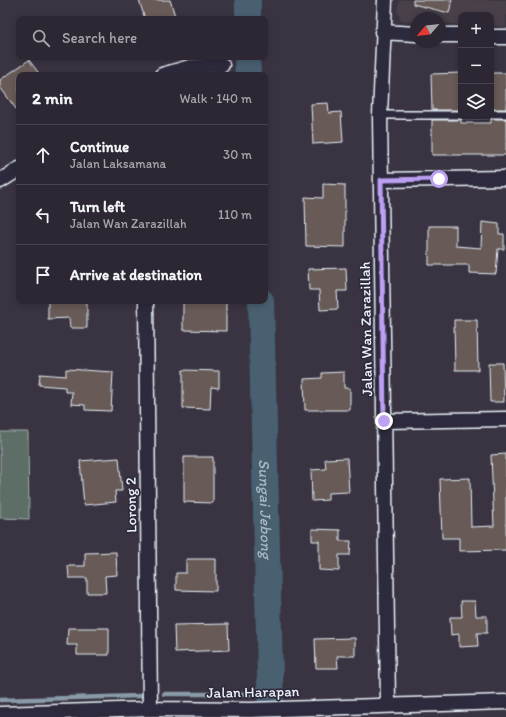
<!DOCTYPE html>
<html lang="en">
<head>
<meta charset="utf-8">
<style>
  :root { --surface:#2c2732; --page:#342f3a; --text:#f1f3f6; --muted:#a6a5ac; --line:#48444d }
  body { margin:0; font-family:Itim,sans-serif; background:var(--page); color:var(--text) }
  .controls { position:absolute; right:12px; top:12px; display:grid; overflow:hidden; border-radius:8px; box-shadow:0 2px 6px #0003 }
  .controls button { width:36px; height:36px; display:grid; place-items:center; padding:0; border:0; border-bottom:1px solid var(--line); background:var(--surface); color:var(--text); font:20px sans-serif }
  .compass { position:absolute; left:410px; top:12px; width:36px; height:36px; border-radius:50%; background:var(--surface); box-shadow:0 2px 6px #0003; rotate:242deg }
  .stop { position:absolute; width:12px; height:12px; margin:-9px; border:3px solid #bca0f2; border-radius:50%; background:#fff }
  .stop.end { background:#bca0f2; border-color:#fff; box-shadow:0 1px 4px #0008 }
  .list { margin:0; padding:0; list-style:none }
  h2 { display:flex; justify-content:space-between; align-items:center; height:52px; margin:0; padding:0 16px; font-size:17px }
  h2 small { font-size:13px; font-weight:400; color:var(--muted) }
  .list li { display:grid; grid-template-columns:26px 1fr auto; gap:12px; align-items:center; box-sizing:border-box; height:60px; padding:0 16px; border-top:1px solid var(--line) }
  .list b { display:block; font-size:15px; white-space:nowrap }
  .list p { margin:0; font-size:13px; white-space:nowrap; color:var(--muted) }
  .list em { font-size:13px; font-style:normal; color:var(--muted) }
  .icon { flex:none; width:22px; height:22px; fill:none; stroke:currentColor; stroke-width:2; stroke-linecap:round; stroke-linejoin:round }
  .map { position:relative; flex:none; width:506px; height:717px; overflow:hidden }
  .search { position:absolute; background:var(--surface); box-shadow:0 2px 6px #0003; left:16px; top:16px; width:252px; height:44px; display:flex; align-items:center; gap:10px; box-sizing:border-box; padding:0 14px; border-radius:8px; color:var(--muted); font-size:15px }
  .panel { position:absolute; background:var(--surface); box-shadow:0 2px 6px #0003; left:16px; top:72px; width:252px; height:232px; border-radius:8px }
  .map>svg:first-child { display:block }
  .built { fill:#483f48 }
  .green { fill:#5c6e66; stroke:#a2b0af }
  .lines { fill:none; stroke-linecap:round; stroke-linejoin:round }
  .stream { stroke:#889ba7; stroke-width:4.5 }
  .river { stroke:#486171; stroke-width:26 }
  .building { fill:#675a56; stroke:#e8f1f8 }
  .lane-casing { stroke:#e8f1f8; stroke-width:10 }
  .street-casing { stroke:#e8f1f8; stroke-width:17 }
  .lane { stroke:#2f2a3d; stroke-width:7 }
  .street { stroke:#2f2a3d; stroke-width:14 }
  .route { stroke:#bca0f2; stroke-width:5 }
  .labels { text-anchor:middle; stroke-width:3.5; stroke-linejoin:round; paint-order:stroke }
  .street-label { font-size:15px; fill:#e8f1f8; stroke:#2f2a3d }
  .water-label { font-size:16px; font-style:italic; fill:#a8b7c2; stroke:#2f2a3d }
</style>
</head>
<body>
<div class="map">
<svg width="506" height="717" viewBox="0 0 506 717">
  <rect width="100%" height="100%" fill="#3a3442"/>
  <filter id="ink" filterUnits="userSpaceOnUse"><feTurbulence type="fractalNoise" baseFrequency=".025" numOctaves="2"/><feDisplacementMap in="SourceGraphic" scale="8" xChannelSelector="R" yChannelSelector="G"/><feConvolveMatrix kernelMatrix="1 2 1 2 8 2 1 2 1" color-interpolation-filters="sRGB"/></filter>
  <g filter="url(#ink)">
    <path class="built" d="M400,0H506V27L491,26V15H461V25L440,23V18H416V22L401,21L397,10Z"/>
    <path class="green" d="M0,432H28L29,519L0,518Z"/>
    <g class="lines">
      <path class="stream" d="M164,694H271
        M0,700L141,696"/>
      <g class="river">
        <path d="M248,19V0"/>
        <path d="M247,57L248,75"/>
        <path id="s1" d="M261,301L271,717"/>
      </g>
    </g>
    <path class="building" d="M139,0H170L176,19H145Z
      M413,0H452L449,13L413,4Z
      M29,60L40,75H19V113L0,87V80Z
      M461,73V110H432L431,74Z
      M491,73H506V109H491Z
      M328,103L329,113L341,112L343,142L313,144L311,104Z
      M491,119H506V155H432V120H461V123H491Z
      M323,184L345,185V247L306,246L305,197L323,198Z
      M482,222L499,224V234H504V249H498L496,274L469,273V265H429V226H456V246L481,248Z
      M346,268L347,291H337L338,309L320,310L319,290H309L308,269Z
      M48,301H87V328H70L69,318L48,319Z
      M183,301H226V331L183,330Z
      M454,320H477L478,370H455Z
      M489,363H503L504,402H490Z
      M66,369L113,372L111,411L85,410V405L71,404L72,392H65V387L39,385L40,374L66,376Z
      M183,370L219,371V388L211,387L210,409L183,408Z
      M344,372V388H350V410H305L304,379L322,378V373Z
      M506,454V550L459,551V538H442L440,479L470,478L471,527L494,526L491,455Z
      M184,457H213V503L184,502Z
      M119,458L122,491H115L116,502L84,505L80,461Z
      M347,458L349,492L328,493V500L312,501L311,470L326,469L325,459Z
      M312,529L340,530V541H351L350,555H339V571L319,570V541H312Z
      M116,552L117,575L105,576L106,593H87V578H69L68,566H85V553Z
      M186,559H216V591L176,590V573H186Z
      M461,601H475L476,616H487V633H477L478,646L459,647V634L451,635L450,617H462Z
      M228,624L229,650L175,652L174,625Z
      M68,628H109V655H77V645H67Z
      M355,638V656H337L338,668H316L315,639Z"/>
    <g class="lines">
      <g class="lane-casing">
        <path id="lane" d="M491,114H506
          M380,115H461"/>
      </g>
      <g class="street-casing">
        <path id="street" d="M385,0L380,115L388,705
          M382,32L416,34
          M440,35H461
          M491,37H506
          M162,75L190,67L222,65
          M381,180L506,178
          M0,181L19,169
          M146,301L150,709
          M384,421L506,419
          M0,714L150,709L250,710L506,702"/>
      </g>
      <use href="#lane" class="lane"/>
      <use href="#street" class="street"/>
    </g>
  </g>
  <g class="lines" filter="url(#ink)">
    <path class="route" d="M384,421L381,180L439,179"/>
  </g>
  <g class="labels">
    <g class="street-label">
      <text transform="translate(366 329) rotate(-91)" y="5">Jalan Wan Zarazillah</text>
      <text transform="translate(131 505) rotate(-91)" y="5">Lorong 2</text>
      <text transform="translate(253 692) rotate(-1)" y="5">Jalan Harapan</text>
    </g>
    <g class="water-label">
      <text dy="6" stroke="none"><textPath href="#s1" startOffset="208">Sungai Jebong</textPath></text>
    </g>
  </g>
</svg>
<div class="controls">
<button>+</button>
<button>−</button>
<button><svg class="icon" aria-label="layers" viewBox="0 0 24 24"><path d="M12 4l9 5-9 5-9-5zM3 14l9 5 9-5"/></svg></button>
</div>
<svg class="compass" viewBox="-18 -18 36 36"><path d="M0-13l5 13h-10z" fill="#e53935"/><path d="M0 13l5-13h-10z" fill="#a6a5ac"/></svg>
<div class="stop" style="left:439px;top:179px"></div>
<div class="stop end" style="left:384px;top:421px"></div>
<div class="search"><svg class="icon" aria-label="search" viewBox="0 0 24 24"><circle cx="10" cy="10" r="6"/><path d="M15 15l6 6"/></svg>Search here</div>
<section class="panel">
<h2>2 min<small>Walk · 140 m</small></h2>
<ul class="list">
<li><svg class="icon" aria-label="ahead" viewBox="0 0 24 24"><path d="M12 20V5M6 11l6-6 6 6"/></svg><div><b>Continue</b><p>Jalan Laksamana</p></div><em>30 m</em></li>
<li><svg class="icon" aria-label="left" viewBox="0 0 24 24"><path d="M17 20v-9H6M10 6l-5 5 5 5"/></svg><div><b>Turn left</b><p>Jalan Wan Zarazillah</p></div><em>110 m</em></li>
<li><svg class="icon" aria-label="arrive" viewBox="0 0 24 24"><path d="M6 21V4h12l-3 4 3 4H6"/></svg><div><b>Arrive at destination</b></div></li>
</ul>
</section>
</div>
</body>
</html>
